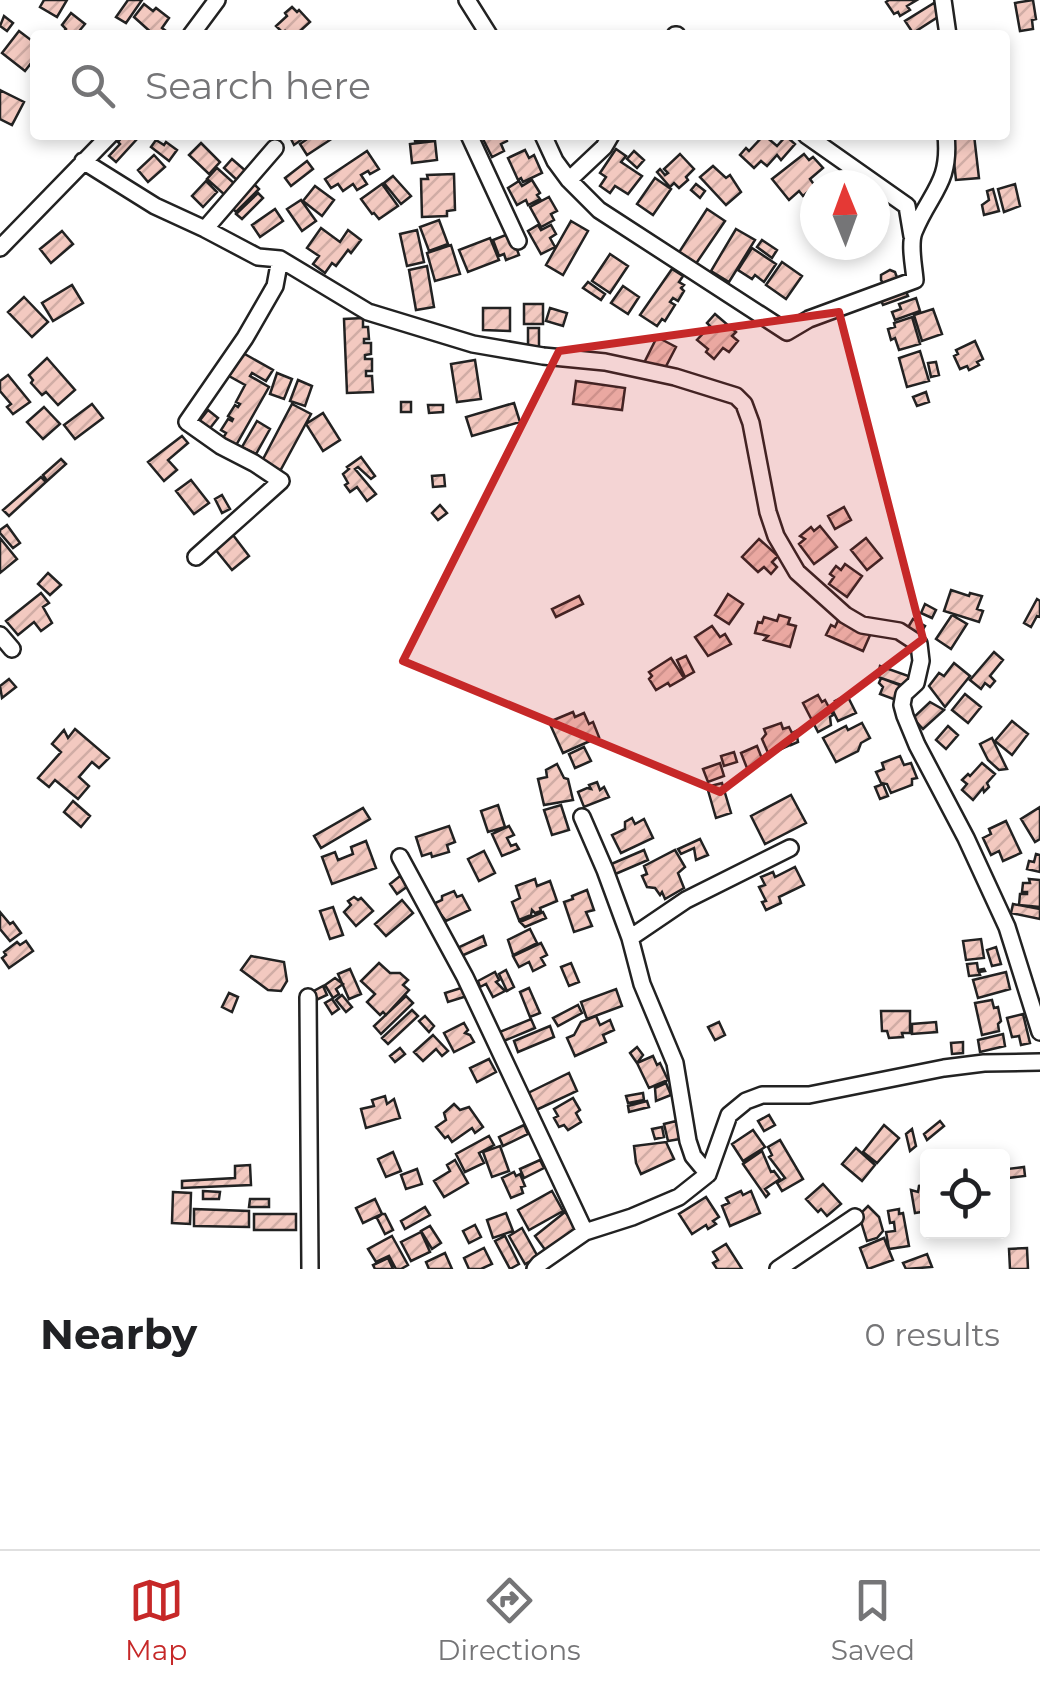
<!DOCTYPE html>
<html lang="en">
<head>
<meta charset="utf-8">
<style>
  :root { --surface:#fff; --page:#f2f2f2; --text:#202124; --muted:#757577; --line:#e0e0e0; --accent:#c62828 }
  body { margin:0; font-family:Montserrat,sans-serif; background:var(--page); color:var(--text) }
  .controls { position:absolute; right:30px; bottom:30px; display:grid; overflow:hidden; border-radius:10px; box-shadow:0 5px 15px #0003 }
  .controls button { width:90px; height:90px; display:grid; place-items:center; padding:0; border:0; border-bottom:2px solid var(--line); background:var(--surface); color:var(--text); font:50px sans-serif }
  .compass { position:absolute; left:800px; top:170px; width:90px; height:90px; border-radius:50%; background:var(--surface); box-shadow:0 5px 15px #0003; rotate:359deg }
  .list { margin:0; padding:0; list-style:none }
  h2 { display:flex; justify-content:space-between; align-items:center; height:130px; margin:0; padding:0 40px; font-size:42px }
  h2 small { font-size:32px; font-weight:400; color:var(--muted) }
  .icon { flex:none; width:55px; height:55px; fill:none; stroke:currentColor; stroke-width:2; stroke-linecap:round; stroke-linejoin:round }
  .map { position:relative; flex:none; width:1040px; height:1269px; overflow:hidden }
  .search { position:absolute; background:var(--surface); box-shadow:0 5px 15px #0003; left:30px; right:30px; top:30px; height:110px; display:flex; align-items:center; gap:25px; box-sizing:border-box; padding:0 35px; border-radius:10px; color:var(--muted); font-size:38px }
  .sheet { height:280px; background:var(--surface) }
  nav { display:flex; justify-content:space-around; align-items:center; box-sizing:border-box; height:140px; border-top:2px solid var(--line); background:var(--surface); font-size:28px; color:var(--muted) }
  nav a { display:grid; justify-items:center; gap:5px }
  nav .on { color:var(--accent) }
  .map>svg:first-child { display:block }
  .building { fill:url(#building-hatch); stroke:#222; stroke-width:2.5 }
  .lines { fill:none; stroke-linecap:round; stroke-linejoin:round }
  .minor-casing { stroke:#222; stroke-width:20 }
  .minor { stroke:#fff; stroke-width:15 }
  .marked { fill:#c62828; fill-opacity:0.2; stroke:#c62828; stroke-width:8; stroke-linejoin:round }
</style>
</head>
<body>
<div class="map">
<svg width="1040" height="1269" viewBox="0 0 1040 1269">
  <defs>
    <pattern id="building-hatch" width="6" height="6" patternUnits="userSpaceOnUse" patternTransform="scale(2.5)"><rect width="6" height="6" fill="#f3c9c0"/><path d="M-1 1l2-2M0 6l6-6M5 7l2-2" fill="none" stroke="#d0aca5"/></pattern>
  </defs>
  <rect width="100%" height="100%" fill="#fff"/>
  <path class="building" d="M44,0H67L57,17L40,7Z
    M128,0H142L126,23L116,17Z
    M889,0H917L907,6L910,10L900,16L898,12L894,14L886,2Z
    M1033,0L1036,19L1032,20L1033,29L1020,31L1015,3Z
    M934,3L941,15L913,33L905,21Z
    M144,4L153,11L156,8L169,18L162,28L166,31L163,35H154L134,17Z
    M292,7L297,12L299,10L310,22L300,31L303,35H288L285,31L283,33L276,26L287,16L285,13Z
    M71,13L85,24L80,30L86,35H61L66,29L62,25Z
    M4,16L13,23L7,31L0,26Z
    M19,31L35,43V58L25,71L2,53Z
    M0,90L24,102L12,125L0,119Z
    M124,135H133L137,139L116,162L109,156L120,144L118,142Z
    M289,135H308L294,145Z
    M313,135H331L333,138L307,155L300,144Z
    M414,135H442V138L415,141Z
    M481,135H506L507,141L501,144L504,151L492,157Z
    M764,135L777,146L786,136L795,144L781,160L777,155L767,166L761,161L754,168L740,155L746,148L749,151Z
    M951,135H974L979,178L956,180Z
    M156,140L164,145L166,142L177,150L169,161L151,147Z
    M435,141L437,160L412,163L410,144Z
    M201,143L220,162L209,174L189,155Z
    M616,149L626,156L621,162L642,176L628,194L615,186L610,193L600,186L606,177L600,173Z
    M525,150L529,158L534,155L542,173L523,182L521,178L518,180L508,158Z
    M367,151L379,169L370,174L368,171L361,175L367,184L357,190L353,184L343,191L338,184L331,188L325,179Z
    M634,151L644,160L637,168L627,159Z
    M680,154L694,169L686,177L688,180L679,188L674,183L670,187L657,172L660,169L665,175L668,173L664,169Z
    M804,154L809,160L813,157L823,168L810,179L815,186L803,196L799,191L789,200L772,179Z
    M154,155L165,167L148,182L138,170Z
    M232,159L247,172L238,181L224,168Z
    M307,161L313,169L291,186L285,178Z
    M713,166L726,178L730,175L741,192L726,205L700,177Z
    M217,168L236,185L226,196L207,179Z
    M454,174L455,210L447,211V216L422,217L421,179H428L427,175Z
    M393,176L411,196L401,204L384,183Z
    M655,178L671,189L653,215L637,204Z
    M532,180L540,193L537,195L540,199L528,205L526,200L517,205L508,188L519,181L522,186Z
    M206,181L217,192L203,207L192,196Z
    M253,183L259,189L236,212L230,206Z
    M382,184L398,206L379,219L374,213L372,214L361,199Z
    M696,184L705,191L700,198L691,190Z
    M1015,184L1020,206L1004,212L998,189Z
    M315,186L334,200L322,216L303,201Z
    M993,189L999,211L984,215L982,205L989,200L987,191Z
    M258,193L263,198L242,219L236,214Z
    M549,197L557,211L551,214L554,220L541,227L530,207Z
    M301,200L316,221L302,231L287,209Z
    M275,209L283,221L260,237L252,225Z
    M707,209L725,221L693,268L676,257Z
    M439,220L448,244L429,251L420,227Z
    M571,221L588,231L563,275L546,265Z
    M538,225L541,230L551,225L556,234L550,238L555,247L541,254L528,231Z
    M321,228L340,242L348,230L361,240L351,253L348,250L336,266L332,263L325,273L313,264L319,256L307,248Z
    M736,229L755,240L729,282L711,271Z
    M417,230L424,262L407,266L400,234Z
    M62,231L73,244L51,263L40,249Z
    M511,233L519,255L506,260L504,254L499,256L493,240Z
    M490,238L499,260L468,272L459,250Z
    M762,240L777,250L772,258L757,247Z
    M451,245L460,274L435,281L427,253Z
    M752,248L776,264L764,282L755,275L752,279L738,270Z
    M610,254L628,266L610,293L592,281Z
    M782,262L802,276L786,299L766,285Z
    M427,266L434,307L416,310L409,270Z
    M672,269L683,276L679,282L684,285L681,288L684,291L678,301L673,298L670,302L675,305L665,321L662,319L657,326L640,315Z
    M890,270L895,272L898,280L884,285L881,280V275Z
    M588,282L605,294L601,300L583,288Z
    M72,285L83,303L53,321L42,303Z
    M623,286L639,297L628,314L611,303Z
    M904,287L908,296L883,305L879,296Z
    M24,297L48,322L32,337L8,312Z
    M916,298L920,311L895,320L892,312L901,309L899,304Z
    M524,304H543V324H524Z
    M483,308H510V331L483,330Z
    M550,308L567,313L563,326L546,321Z
    M933,309L942,334L922,341L914,315Z
    M715,314L736,332L732,336L738,341L729,352L723,348L714,359L706,352L708,349L697,340L710,326L707,323Z
    M912,317L920,344L899,350L895,338L891,340L888,329L895,327L894,323Z
    M363,318V327H368L369,339H364V343H371V354L365,355V359H372V371H366V376H372L373,392L347,393L344,319Z
    M528,328H539V347H528Z
    M657,337L676,347L663,372L644,363Z
    M975,341L983,359L977,362L979,365L969,370L967,366L960,369L954,356L958,354L956,350Z
    M920,351L929,381L907,387L899,358Z
    M243,353L273,370L266,381L252,373L250,376L269,387L235,447L222,440L226,433L221,430L228,419L232,421L233,419L228,416L235,405L238,407L240,404L236,402L245,385L229,376Z
    M47,358L75,390L58,405L46,392L42,395L31,383L33,380L29,375Z
    M475,360L481,399L457,402L451,364Z
    M936,362L939,375L931,377L928,363Z
    M277,373L292,379L284,399L270,394Z
    M8,375L30,402L13,414L7,407L11,404L0,391V381Z
    M298,380L312,386L305,406L290,401Z
    M576,381L625,388L622,410L573,404Z
    M926,392L929,402L917,406L913,397Z
    M401,402H411V412H401Z
    M514,403L520,422L472,436L466,417Z
    M92,404L103,418L75,439L64,425Z
    M292,404L311,414L279,473L261,463Z
    M428,405H443V412L429,413Z
    M44,407L60,424L43,439L27,422Z
    M208,410L218,418L207,432L197,424Z
    M323,413L340,440L323,451L306,424Z
    M257,421L270,429L256,454L242,447Z
    M182,436L188,443L168,460L177,470L164,481L148,462Z
    M361,457L375,476L371,479L358,467L355,469L376,494L367,501L357,487L350,492L345,485L348,483L343,474L349,469L347,467Z
    M61,459L66,464L47,481L43,475Z
    M444,475L445,486L433,487L432,476Z
    M41,477L46,482L9,516L3,510Z
    M191,480L209,503L194,514L176,491Z
    M222,495L230,509L222,513L215,499Z
    M440,505L447,513L438,520L432,513Z
    M844,507L851,520L835,529L828,516Z
    M7,525L20,543L13,548L0,533V530Z
    M820,526L837,547L814,564L799,544L805,539L800,536L811,527L814,531Z
    M233,535L249,556L232,570L215,549Z
    M0,538L17,559L0,573Z
    M866,538L882,558L867,570L851,550Z
    M759,539L778,556L772,562L777,567L771,574L764,567L758,572L742,557Z
    M845,564L862,576L847,597L829,584L834,577L830,574L836,566L841,570Z
    M48,573L61,585L50,595L38,584Z
    M951,590L969,596L970,593L982,596L977,609L983,611L979,622L944,611Z
    M41,593L49,603L43,607L52,623L41,631L34,622L18,635L6,621Z
    M728,594L743,604L729,624L715,615Z
    M579,596L583,604L556,617L552,609Z
    M1037,599L1040,601V617L1037,616L1031,627L1024,623Z
    M925,604L936,610L932,618L921,613Z
    M842,612L871,633L863,651L826,635L831,625L835,627Z
    M779,615L790,618L788,624L796,626L790,647L764,640L768,636L755,633L758,622L762,623L764,617L777,621Z
    M952,615L967,624L951,649L936,639Z
    M913,619L925,626L919,636L907,629Z
    M712,626L720,637L725,634L731,644L708,656L695,637Z
    M994,652L1003,660L990,676L995,681L990,687L985,683L981,689L970,680Z
    M686,656L694,672L685,677L677,660Z
    M671,658L684,678L670,686L668,683L656,690L649,679L652,676L649,672Z
    M954,663L970,676L945,707L929,686L939,673L944,676Z
    M880,666L917,679L916,690L878,677Z
    M881,678L910,689L904,703L880,694L883,687L879,683Z
    M9,679L16,687L2,698L0,686Z
    M965,694L981,707L968,723L952,710Z
    M818,695L822,702L825,700L833,715L830,717L831,725L818,732L803,703Z
    M847,695L856,713L838,721L831,707L837,704L835,701Z
    M930,702L944,710L923,729L913,718Z
    M573,712L575,717L584,713L589,724L593,722L599,737L563,753L549,722Z
    M1012,721L1028,734L1012,755L995,741Z
    M781,723L783,729L789,727L792,733L796,731L798,742L791,745L788,738L790,745L781,749L779,745L776,747L778,751L769,755L762,739L766,734L764,729Z
    M862,723L870,738L861,743L858,751L836,762L823,738L846,726L848,730Z
    M948,726L958,735L946,749L936,740Z
    M75,729L109,758L99,768L92,762L79,777L89,786L78,799L55,780L49,787L38,778L61,752L52,744L64,730L68,738Z
    M992,738L1007,769L999,770L988,760L980,744Z
    M757,746L763,761L747,768L741,753Z
    M584,747L591,761L575,768L569,754Z
    M734,752L737,762L724,766L721,756Z
    M900,756L904,765L911,763L917,778L912,779V785L891,793L887,784L881,783L876,772L884,769L882,763Z
    M720,763L724,776L708,782L703,769Z
    M982,763L995,774L987,783L989,787L984,792L983,788L973,800L962,790L967,784L962,780L968,774L970,776Z
    M557,764L564,778L568,779L573,800L544,805L538,779L547,777L546,770Z
    M597,782L600,790L604,787L609,797L584,807L578,792L587,788L591,789L589,785Z
    M722,783L731,813L716,818L707,787Z
    M883,784L888,796L880,799L875,787Z
    M791,795L806,823L765,844L751,816Z
    M73,801L90,816L81,827L64,812Z
    M498,805L505,827L488,832L481,811Z
    M561,805L569,830L552,835L544,810Z
    M1040,807V839L1035,842L1021,819Z
    M363,808L370,819L321,848L314,836Z
    M632,818L635,824L644,819L653,838L621,853L612,835L625,829V822Z
    M1006,821L1021,853L1003,861L999,851L991,855L983,838L991,834L989,829Z
    M449,826L455,842L447,845L449,852L432,857L431,853L422,856L416,837Z
    M509,826L514,835L507,838L511,846L516,844L519,849L502,856L492,834Z
    M700,839L708,855L696,860L694,848L681,854L678,849Z
    M366,841L376,868L332,884L322,857L335,852L338,860L353,854L351,847Z
    M644,850L648,860L613,875L609,865Z
    M675,850L685,867L678,873L684,888L665,899L662,892L660,895L655,888L647,887L642,876L647,874L644,866Z
    M484,851L495,873L479,881L468,859Z
    M1036,854L1040,855V872L1027,869L1029,861L1034,862Z
    M795,867L804,885L779,897L781,903L766,910L762,902L766,901L759,887L765,885L761,877L773,872L775,877Z
    M400,876L408,886L397,894L390,884Z
    M535,879L537,886L550,881L557,901L540,908L541,911L535,913L532,910L531,915L519,920L512,902L520,898L516,886Z
    M1029,879L1040,880V907L1019,905L1020,894H1027V892H1022L1023,883H1030Z
    M587,890L594,910L586,912L592,926L574,932L564,902L573,899L572,896Z
    M454,891L457,897L462,895L470,910L446,921L433,904L442,900V896Z
    M354,897L358,900L361,898L373,911L356,926L344,912L351,905L348,901Z
    M402,900L413,913L386,936L375,924Z
    M1013,904L1040,909V919L1011,913Z
    M333,907L343,935L330,939L320,911Z
    M0,912L10,924L13,922L21,933L10,941L0,929Z
    M543,912L546,918L525,927L520,922Z
    M530,929L537,943L513,955L508,940Z
    M483,936L486,945L459,957L455,949Z
    M981,939L984,958L966,960L963,941Z
    M26,941L33,951L9,968L2,958L6,955L4,952L17,942L20,945Z
    M541,943L547,955L541,958L545,965L533,971L529,962L519,967L513,956Z
    M996,947L1001,964L992,966L987,950Z
    M251,956L284,962L287,981L281,991L268,990L241,970Z
    M379,963L390,973H400L408,980L403,985L409,990L386,1015L383,1012L380,1015L367,1002L375,994L361,981Z
    M571,963L579,982L569,986L561,967Z
    M977,963L978,970L984,969L985,971L979,972L980,975L969,976L967,964Z
    M350,969L361,994L349,999L338,974Z
    M506,970L514,987L507,991L499,974Z
    M495,972L499,980L496,982L505,991L493,997L486,984L480,987L478,981Z
    M1006,972L1010,989L978,998L973,980Z
    M335,978L343,984L336,989L339,994L333,998L325,985Z
    M323,986L327,995L314,1001L310,993Z
    M461,988L467,996L448,1002L445,993Z
    M529,988L540,1013L530,1017L520,992Z
    M616,989L622,1006L587,1019L581,1002Z
    M229,993L238,997L232,1012L222,1007Z
    M342,995L352,1007L346,1012L336,1000Z
    M406,996L413,1003L381,1034L374,1026Z
    M332,999L339,1009L332,1014L325,1003Z
    M992,1000L994,1008L998,1007L1001,1021L998,1024L999,1031L982,1035L975,1003Z
    M578,1005L582,1013L558,1026L553,1018Z
    M412,1010L418,1016L388,1044L382,1038Z
    M881,1011H910V1033H902L903,1037L889,1038L887,1031H882Z
    M1023,1014L1030,1043L1021,1045L1019,1036L1012,1037L1007,1018Z
    M425,1016L434,1026L429,1032L419,1021Z
    M596,1016L600,1025L610,1020L614,1030L603,1035L606,1042L575,1056L567,1038L574,1035L581,1022Z
    M531,1019L535,1028L499,1043L495,1034Z
    M719,1022L725,1035L715,1040L708,1027Z
    M936,1022L937,1032L912,1034V1024Z
    M464,1023L468,1030L465,1033L470,1035L474,1042L454,1052L444,1033Z
    M550,1026L554,1037L518,1052L514,1041Z
    M1003,1034L1005,1046L980,1052L978,1040Z
    M433,1035L448,1051L442,1056L436,1049L423,1061L414,1052Z
    M963,1042V1053L952,1054L951,1043Z
    M637,1047L643,1055L637,1063L630,1053Z
    M400,1048L405,1054L395,1062L390,1056Z
    M653,1056L657,1065L660,1063L668,1080L649,1088L637,1063Z
    M489,1059L496,1072L477,1082L470,1068Z
    M569,1073L577,1091L534,1111L526,1094Z
    M666,1083L671,1095L656,1101L655,1088Z
    M643,1093L644,1100L628,1103L626,1096Z
    M385,1096L387,1104L394,1099L400,1118L366,1128L361,1109L374,1106L372,1100Z
    M573,1098L580,1110L576,1113L581,1122L568,1130L564,1125L559,1127L554,1118L558,1116L554,1109Z
    M647,1101L649,1107L629,1112L628,1106Z
    M454,1104L460,1110L469,1107L483,1127L475,1133L472,1128L452,1142L448,1136L445,1138L436,1127L446,1120L444,1113Z
    M769,1115L775,1125L764,1131L758,1121Z
    M676,1121L680,1139L668,1141L664,1124Z
    M940,1121L944,1126L927,1140L924,1134Z
    M524,1125L528,1134L503,1146L499,1137Z
    M884,1125L899,1138L877,1163L863,1152Z
    M662,1127L664,1137L655,1139L652,1129Z
    M912,1129L916,1146L910,1151L906,1134Z
    M753,1130L765,1147L743,1161L732,1144Z
    M489,1136L494,1145L479,1153L484,1163L465,1172L456,1154Z
    M780,1140L803,1179L782,1191L777,1183L785,1178L769,1157L772,1155L768,1147Z
    M666,1142L674,1159L641,1174L636,1163L634,1146Z
    M500,1146L509,1171L492,1177L483,1152Z
    M856,1148L875,1165L862,1181L842,1164Z
    M762,1151L771,1172L774,1171L780,1179L765,1189L769,1194L766,1197L743,1164Z
    M393,1152L401,1171L386,1177L378,1159Z
    M455,1160L468,1183L444,1197L434,1181L450,1171L447,1165Z
    M540,1160L544,1168L524,1178L520,1169Z
    M250,1165L251,1185L182,1188V1181L235,1178V1166Z
    M1024,1167L1025,1176L1008,1178L1007,1169Z
    M417,1169L422,1184L406,1189L401,1175Z
    M514,1172L516,1176L520,1174L525,1186L521,1187L523,1193L511,1198L502,1178Z
    M823,1184L841,1204L827,1216L821,1209L818,1212L806,1199Z
    M928,1185V1211L915,1213L911,1190L918,1192L919,1186Z
    M203,1191L220,1192L219,1199H203Z
    M552,1191L563,1211L529,1230L518,1210Z
    M741,1191L743,1195L751,1191L760,1213L730,1226L722,1206L729,1203L726,1198Z
    M173,1192L191,1193L190,1224L172,1223Z
    M706,1197L719,1217L713,1221L716,1224L708,1229L706,1225L692,1234L679,1214Z
    M250,1199H269V1207H249Z
    M375,1199L382,1214L363,1223L356,1208Z
    M868,1206L879,1217L883,1231L877,1238L867,1241L859,1215Z
    M425,1207L430,1215L405,1229L401,1221Z
    M194,1209L249,1211V1227L194,1226Z
    M899,1209V1214L903,1213L909,1246L889,1249L886,1232L895,1231L894,1222L890,1223L888,1211Z
    M565,1212L577,1227L546,1251L535,1236Z
    M506,1213L513,1231L493,1238L487,1220Z
    M254,1214H296V1230H254Z
    M382,1214H385L393,1230L385,1234L377,1218Z
    M475,1225L481,1237L469,1243L463,1231Z
    M430,1226L441,1243L432,1249L421,1231Z
    M522,1228L538,1257L525,1264L509,1236Z
    M421,1232L430,1252L411,1261L401,1242Z
    M392,1236L408,1265L401,1269H396L389,1256L376,1262L368,1249Z
    M505,1236L519,1264L510,1269L495,1241Z
    M884,1238L893,1260L868,1269L860,1248Z
    M726,1244L742,1269H717L713,1263L718,1260L713,1252Z
    M484,1248L492,1264L481,1269H469L464,1258Z
    M1027,1248L1028,1269H1010L1009,1249Z
    M445,1253L452,1269H429L426,1262Z
    M927,1254L932,1267L906,1269L903,1263Z
    M388,1258L393,1269H375L373,1265Z"/>
  <g class="lines">
    <g class="minor-casing">
      <path id="minor" d="M467,0L489,35
        M943,0L948,35
        M191,35L217,0
        M675,35H677
        M469,135L518,241
        M543,135L555,161L569,180L599,210L787,332L809,319L915,280C914,266 909,245 914,232C930,192 951,184 946,135
        M806,135L907,206L912,236
        M83,161L155,206L205,229L258,257L280,259L368,312L473,344L543,356L605,362L675,377L736,396L744,404L751,423L768,512L776,536L797,572L845,615L862,625L899,631L919,644L921,661L916,683L904,694L902,705L905,716L917,745L966,838L1007,927L1040,1032
        M569,180L604,147L611,135
        M205,229L275,148
        M0,248L110,135
        M196,557L281,481L254,463L221,446L187,422L245,338L275,286L280,259
        M0,635L12,649
        M582,817L605,870L630,938
        M400,857L465,977L585,1232
        M308,997L310,1269
        M708,1174L693,1156L688,1141L675,1063L642,984L630,938L686,900L790,848
        M535,1269L539,1264L585,1232L632,1217L679,1197L708,1174L729,1115L746,1101L762,1095H809L944,1068L984,1063L1040,1062
        M778,1269L855,1217"/>
    </g>
    <use href="#minor" class="minor"/>
  </g>
  <path class="marked" d="M839,312L923,639L720,792L403,661L559,351Z"/>
</svg>
<div class="controls">
<button><svg class="icon" aria-label="locate" viewBox="0 0 24 24"><circle cx="12" cy="12" r="6"/><path d="M12 2v4M12 18v4M2 12h4M18 12h4"/></svg></button>
</div>
<svg class="compass" viewBox="-18 -18 36 36"><path d="M0-13l5 13h-10z" fill="#e53935"/><path d="M0 13l5-13h-10z" fill="#757577"/></svg>
<div class="search"><svg class="icon" aria-label="search" viewBox="0 0 24 24"><circle cx="10" cy="10" r="6"/><path d="M15 15l6 6"/></svg>Search here</div>
</div>
<section class="sheet">
<h2>Nearby<small>0 results</small></h2>
<ul class="list">
</ul>
</section>
<nav>
<a class="on"><svg class="icon" aria-label="map" viewBox="0 0 24 24"><path d="M3 6l6-2 6 2 6-2v14l-6 2-6-2-6 2zM9 4v14M15 6v14"/></svg>Map</a>
<a><svg class="icon" aria-label="directions" viewBox="0 0 24 24"><path d="M12 3l9 9-9 9-9-9zM9 14v-3h6M13 9l2 2-2 2"/></svg>Directions</a>
<a><svg class="icon" aria-label="saved" viewBox="0 0 24 24"><path d="M7 4h10v16l-5-4-5 4z"/></svg>Saved</a>
</nav>
</body>
</html>
